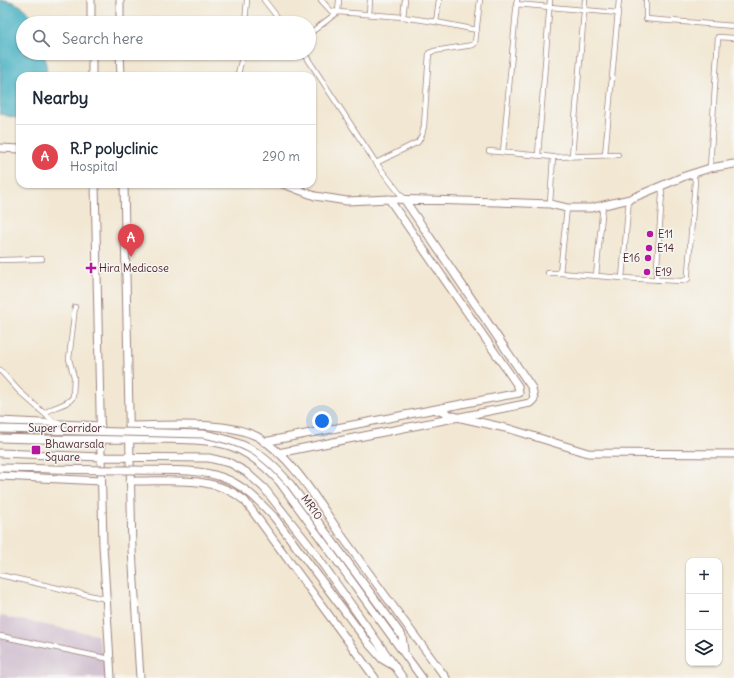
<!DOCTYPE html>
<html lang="en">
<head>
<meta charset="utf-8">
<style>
  :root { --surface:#fff; --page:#f6f6f7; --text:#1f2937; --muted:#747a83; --line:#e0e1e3; --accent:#db2777 }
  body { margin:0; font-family:Delius,sans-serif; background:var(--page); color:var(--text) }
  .controls { position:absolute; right:12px; bottom:12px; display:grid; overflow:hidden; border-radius:8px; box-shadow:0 1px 3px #0004 }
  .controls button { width:36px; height:36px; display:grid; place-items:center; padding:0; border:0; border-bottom:1px solid var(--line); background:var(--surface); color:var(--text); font:20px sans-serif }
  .you { position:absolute; left:322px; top:421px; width:14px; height:14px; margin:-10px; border:3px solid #fff; border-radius:50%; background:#1a73e8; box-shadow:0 0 0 6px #1a73e833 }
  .badge { display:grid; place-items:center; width:26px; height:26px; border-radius:50%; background:var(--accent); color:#fff; font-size:13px; font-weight:700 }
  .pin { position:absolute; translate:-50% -33px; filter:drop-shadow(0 1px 2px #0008) }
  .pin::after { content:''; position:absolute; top:21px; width:14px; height:12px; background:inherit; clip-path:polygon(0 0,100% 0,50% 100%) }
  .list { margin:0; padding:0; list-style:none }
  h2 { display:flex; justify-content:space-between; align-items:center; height:52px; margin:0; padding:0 16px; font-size:17px }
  h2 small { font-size:13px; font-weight:400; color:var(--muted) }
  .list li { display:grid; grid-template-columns:26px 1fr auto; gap:12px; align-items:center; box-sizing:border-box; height:64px; padding:0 16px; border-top:1px solid var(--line) }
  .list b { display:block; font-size:15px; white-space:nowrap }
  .list p { margin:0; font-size:13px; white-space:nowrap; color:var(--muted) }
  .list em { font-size:13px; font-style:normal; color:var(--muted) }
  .icon { flex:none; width:22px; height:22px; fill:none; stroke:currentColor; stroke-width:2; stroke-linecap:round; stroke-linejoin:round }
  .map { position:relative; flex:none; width:734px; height:678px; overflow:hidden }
  .search { position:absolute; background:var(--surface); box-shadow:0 1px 3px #0004; left:16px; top:16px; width:300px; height:44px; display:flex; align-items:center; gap:10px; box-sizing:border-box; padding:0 14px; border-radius:22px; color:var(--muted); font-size:15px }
  .panel { position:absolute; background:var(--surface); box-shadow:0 1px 3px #0004; left:16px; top:72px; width:300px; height:116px; border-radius:12px }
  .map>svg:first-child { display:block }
  .industrial { fill:#cfbdce }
  .water { fill:#44b0c2; stroke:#476876 }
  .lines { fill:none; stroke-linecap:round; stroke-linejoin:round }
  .street-casing { stroke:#9e837e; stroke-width:6 }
  .secondary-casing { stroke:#9e837e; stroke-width:9 }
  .primary-casing { stroke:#9e837e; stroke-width:9 }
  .street { stroke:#fff; stroke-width:4.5 }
  .secondary { stroke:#fff; stroke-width:7 }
  .primary { stroke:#fff; stroke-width:7 }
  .primary-bridge-casing { stroke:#9e837e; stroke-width:9; stroke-linecap:butt }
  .primary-bridge { stroke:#fff; stroke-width:7 }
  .poi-dot { fill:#b5179e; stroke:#f6f6f2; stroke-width:1.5 }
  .labels { text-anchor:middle; stroke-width:3; stroke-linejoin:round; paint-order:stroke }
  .poi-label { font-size:11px; fill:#4a1f2b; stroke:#f6f6f2; text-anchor:start }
  .street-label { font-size:11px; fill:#4a1f2b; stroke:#f6f6f2 }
</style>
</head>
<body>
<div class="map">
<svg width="734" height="678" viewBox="0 0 734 678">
  <rect width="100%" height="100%" fill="#f6f6f2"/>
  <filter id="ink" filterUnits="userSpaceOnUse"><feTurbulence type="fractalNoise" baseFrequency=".025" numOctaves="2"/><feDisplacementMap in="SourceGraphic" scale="8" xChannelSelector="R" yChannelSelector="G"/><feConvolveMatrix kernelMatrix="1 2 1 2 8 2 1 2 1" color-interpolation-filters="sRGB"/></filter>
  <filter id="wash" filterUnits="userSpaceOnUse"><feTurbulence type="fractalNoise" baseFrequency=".012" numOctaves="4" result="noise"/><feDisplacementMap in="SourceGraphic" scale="16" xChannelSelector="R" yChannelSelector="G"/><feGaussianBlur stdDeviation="0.9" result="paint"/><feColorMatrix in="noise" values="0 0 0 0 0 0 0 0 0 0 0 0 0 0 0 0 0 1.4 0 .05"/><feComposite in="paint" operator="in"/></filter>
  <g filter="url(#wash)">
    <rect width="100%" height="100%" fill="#f2e7d2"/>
    <path class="industrial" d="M0,616L97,635L109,678H0Z"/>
    <path class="water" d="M0,0C15,0 30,9 35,23H23V53H45L47,76H20V119L0,114Z"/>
  </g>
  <g filter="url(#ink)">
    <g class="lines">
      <g class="street-casing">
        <path id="street" d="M264,0L282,23
          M321,0L331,11L338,12
          M339,0L338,12L403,17L436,22L439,0
          M646,0V19L734,26
          M516,4L618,13
          M369,14L370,0
          M403,17L405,0
          M436,22L477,30
          M245,23L247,0
          M309,34L338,12
          M304,53L376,163L404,199
          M236,76L238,74L243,53
          M489,151L553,157L618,155
          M503,152L517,0
          M538,155L550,0
          M605,155L619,0
          M572,156L585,0
          M376,163L418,142L422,135L424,126L429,53L434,51L473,45L475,43L480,0
          M710,168L718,37L734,38
          M629,199L622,278L682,281L688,279V273L695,181L693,173
          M550,204L553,157
          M567,208L560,273L622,278
          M0,260L42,259
          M548,273H560
          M596,276L603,205
          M656,280L662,194L661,186
          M0,370L19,391L55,423
          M45,413C55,405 67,406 73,397L74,377L69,359L75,307
          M0,575L106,599
          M0,636L110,659"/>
      </g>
      <g class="secondary-casing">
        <path id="secondary" d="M0,148L20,149
          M283,184L315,196L347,201L389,199L498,202L550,204L567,208H591L630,199L685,176L710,168L734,164
          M436,410L457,417L510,429L588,453L734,454
          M0,421L101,426
          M129,426C165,426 226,420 258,437C292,456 320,505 342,536C376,583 411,631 446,678
          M264,442L519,393L518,386L389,199
          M278,453L530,403L534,399L532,388L404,199
          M0,476L101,481
          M130,481C168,482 214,474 245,501L375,678"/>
      </g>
      <g class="primary-casing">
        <path id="primary" d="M91,0V23
          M120,0V23
          M92,53V76
          M120,53L121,76
          M95,184L103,545L111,678
          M124,184L132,550L140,678
          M0,438C51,440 101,439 152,439C178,440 205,438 230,446C250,453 265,466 279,481L422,678
          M0,453L101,457L209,458L230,463L246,472L264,488L309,545L403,678
          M394,625L402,636L404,650
          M369,644L382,659L394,666"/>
      </g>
      <use href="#street" class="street"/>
      <use href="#secondary" class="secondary"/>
      <use href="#primary" class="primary"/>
      <g class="primary-bridge-casing">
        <path id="primary-bridge" d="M0,429L203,434C246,442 263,452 291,485L394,625
          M0,468C45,469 89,470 134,470C162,471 194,468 221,477C243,484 259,501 274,517L369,644"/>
      </g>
      <use href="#primary-bridge" class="primary-bridge"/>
    </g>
  </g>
  <g class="poi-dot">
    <circle cx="650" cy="234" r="4"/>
    <circle cx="649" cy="248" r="4"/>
    <circle cx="648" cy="258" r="4"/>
    <path d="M89 262h4v4h4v4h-4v4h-4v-4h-4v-4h4z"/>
    <circle cx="647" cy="272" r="4"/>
    <rect x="31" y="445" width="10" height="10" rx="2"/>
  </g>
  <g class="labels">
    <g class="poi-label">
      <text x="658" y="238">E11</text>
      <text x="657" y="252">E14</text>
      <text x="640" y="262" text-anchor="end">E16</text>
      <text x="99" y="272">Hira Medicose</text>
      <text x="655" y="276">E19</text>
      <text x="45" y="448">Bhawarsala<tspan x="45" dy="13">Square</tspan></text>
    </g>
    <g class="street-label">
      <text x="65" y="432">Super Corridor</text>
      <text transform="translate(312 507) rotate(54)" y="4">MR10</text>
    </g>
  </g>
</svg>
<div class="controls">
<button>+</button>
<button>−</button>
<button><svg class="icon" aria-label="layers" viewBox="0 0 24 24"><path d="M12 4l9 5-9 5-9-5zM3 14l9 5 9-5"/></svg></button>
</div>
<div class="you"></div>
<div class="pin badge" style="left:131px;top:257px;background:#e0444e">A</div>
<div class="search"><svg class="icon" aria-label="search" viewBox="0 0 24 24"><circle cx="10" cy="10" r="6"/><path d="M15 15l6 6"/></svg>Search here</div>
<section class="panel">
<h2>Nearby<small></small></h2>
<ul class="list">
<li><span class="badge" style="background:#e0444e">A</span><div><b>R.P polyclinic</b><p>Hospital</p></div><em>290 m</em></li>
</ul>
</section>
</div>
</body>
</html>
